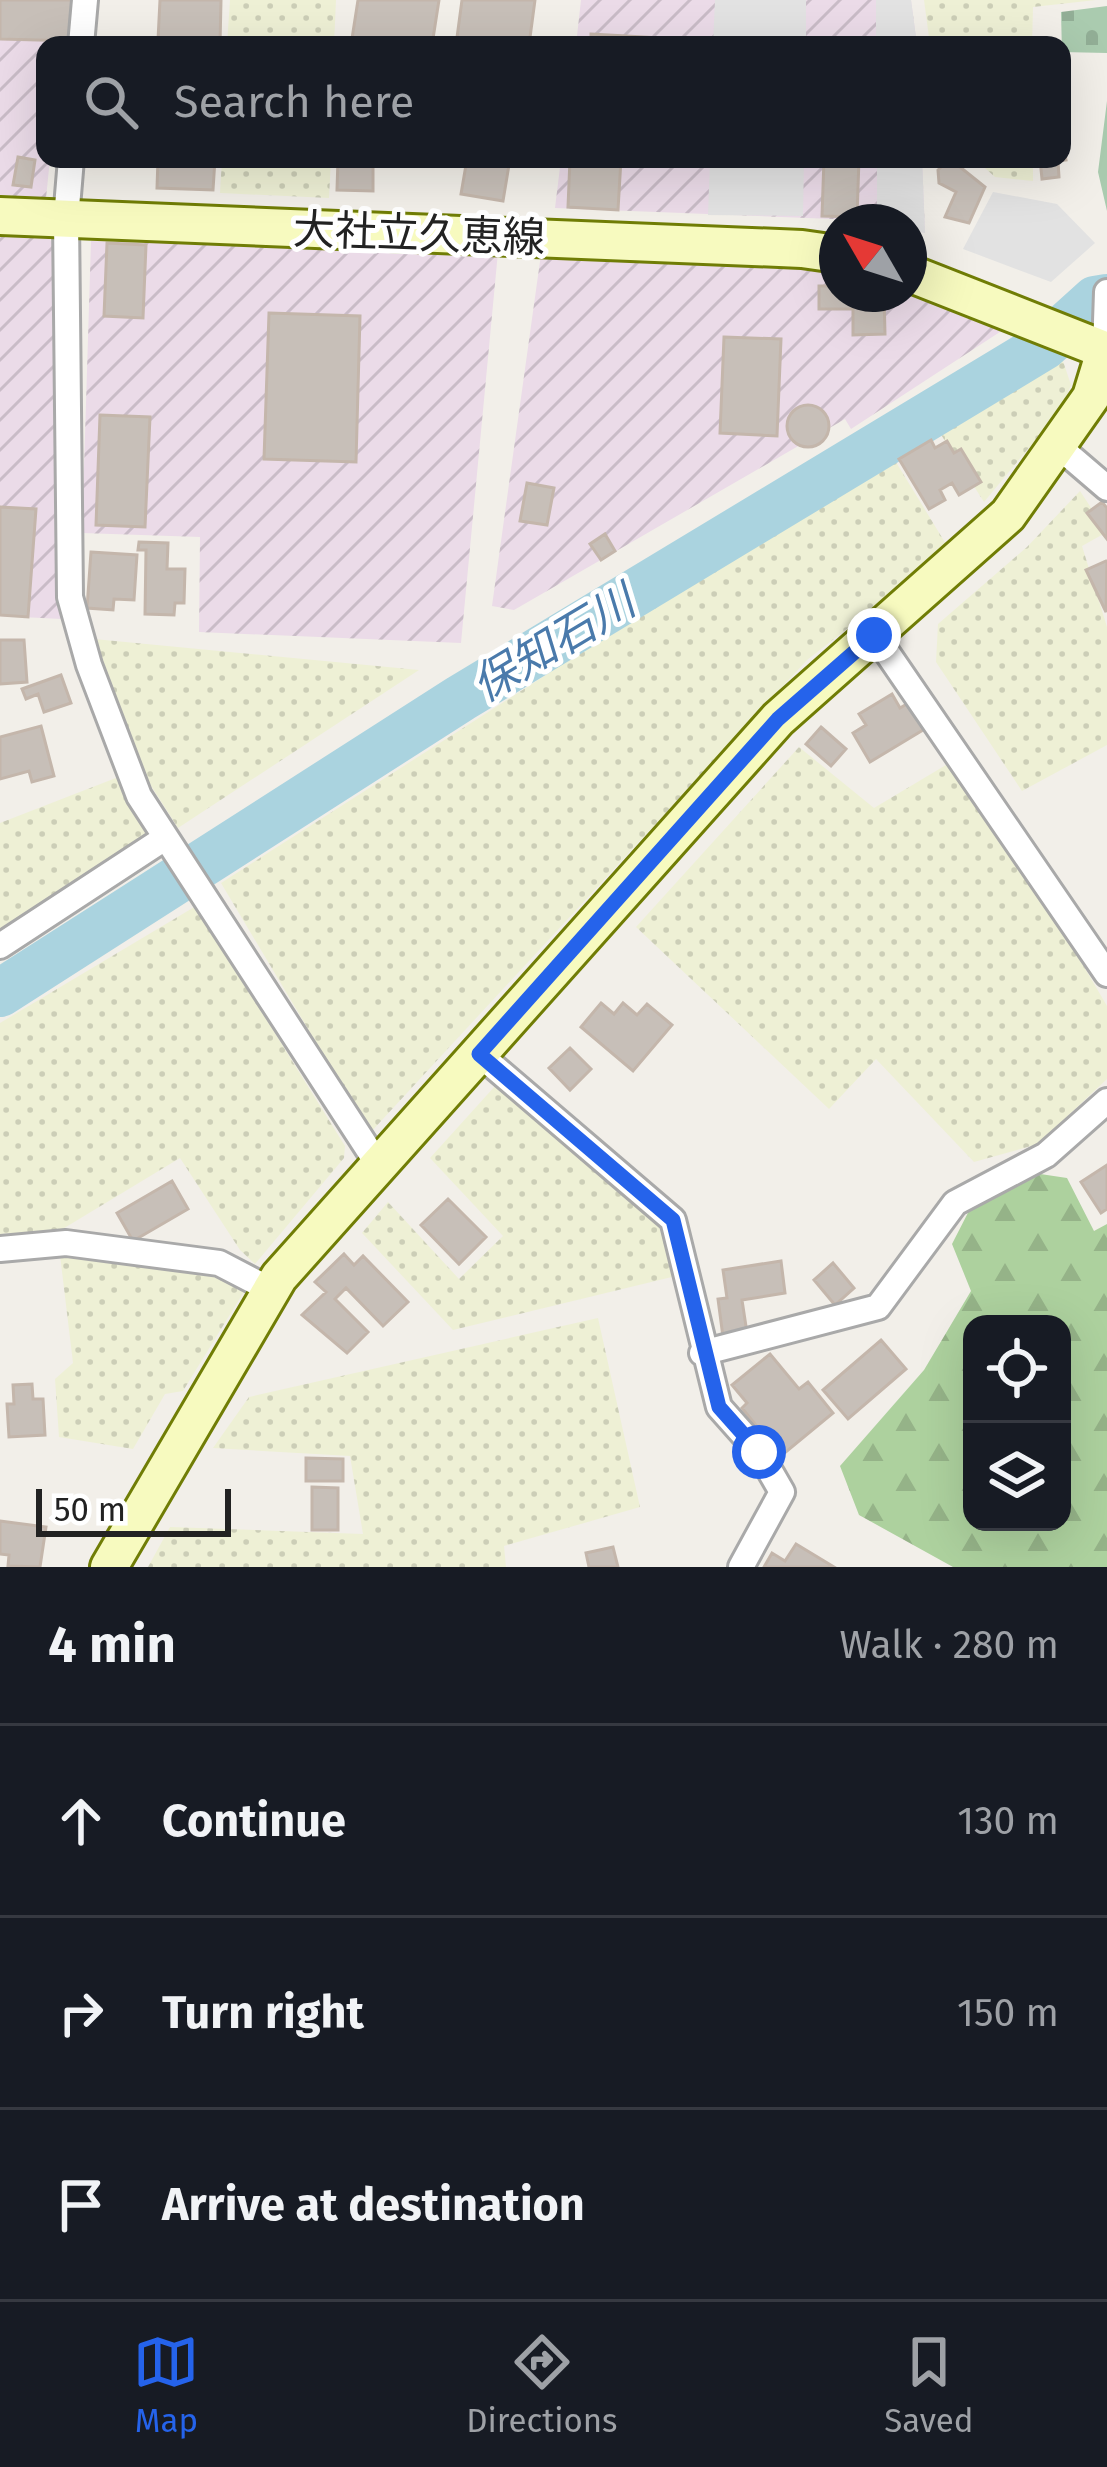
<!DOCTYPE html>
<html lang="en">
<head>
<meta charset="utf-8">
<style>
  :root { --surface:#171b24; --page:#20242c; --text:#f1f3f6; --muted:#9ea1a6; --line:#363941; --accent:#2563eb }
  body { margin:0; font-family:"Fira Sans","Noto Sans JP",sans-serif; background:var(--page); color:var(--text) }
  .controls { position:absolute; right:36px; bottom:36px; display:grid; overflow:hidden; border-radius:24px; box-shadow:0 12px 48px #0002 }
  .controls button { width:108px; height:108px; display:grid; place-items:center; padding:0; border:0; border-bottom:3px solid var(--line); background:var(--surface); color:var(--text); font:60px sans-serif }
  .compass { position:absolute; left:819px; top:204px; width:108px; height:108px; border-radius:50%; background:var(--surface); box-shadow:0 12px 48px #0002; rotate:309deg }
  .scale { position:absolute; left:36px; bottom:30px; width:195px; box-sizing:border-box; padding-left:12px; border:6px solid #222; border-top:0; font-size:33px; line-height:42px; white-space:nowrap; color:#222; -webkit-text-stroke:9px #fff; paint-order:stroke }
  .stop { position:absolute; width:36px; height:36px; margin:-27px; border:9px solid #2563eb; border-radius:50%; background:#fff }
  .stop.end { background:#2563eb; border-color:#fff; box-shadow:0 3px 12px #0008 }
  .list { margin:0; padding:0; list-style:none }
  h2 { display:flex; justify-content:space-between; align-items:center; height:156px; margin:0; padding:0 48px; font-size:51px }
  h2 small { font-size:39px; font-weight:400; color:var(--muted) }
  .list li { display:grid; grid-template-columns:78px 1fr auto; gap:36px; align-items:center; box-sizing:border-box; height:192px; padding:0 48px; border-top:3px solid var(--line) }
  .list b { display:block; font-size:45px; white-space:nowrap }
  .list em { font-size:39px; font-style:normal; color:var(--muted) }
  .icon { flex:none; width:66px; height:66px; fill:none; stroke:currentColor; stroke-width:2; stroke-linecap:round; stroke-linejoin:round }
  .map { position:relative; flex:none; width:1107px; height:1567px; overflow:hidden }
  .search { position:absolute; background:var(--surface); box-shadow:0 12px 48px #0002; left:36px; right:36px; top:36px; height:132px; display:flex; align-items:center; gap:30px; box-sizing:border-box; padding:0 42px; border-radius:24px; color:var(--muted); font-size:45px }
  .sheet { height:732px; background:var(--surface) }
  nav { display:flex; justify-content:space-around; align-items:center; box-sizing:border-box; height:168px; border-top:3px solid var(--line); background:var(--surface); font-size:33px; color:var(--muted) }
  nav a { display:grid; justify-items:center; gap:6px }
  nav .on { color:var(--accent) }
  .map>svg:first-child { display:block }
  .industrial { fill:url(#industrial-furrows) }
  .farmland { fill:url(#farmland-dots) }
  .forest { fill:url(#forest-firs); fill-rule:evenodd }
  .cemetery { fill:url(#cemetery-stones) }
  .parking { fill:#e2e2e2 }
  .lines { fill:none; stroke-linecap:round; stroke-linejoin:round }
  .river { stroke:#aad3df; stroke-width:48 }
  .building { fill:#c7bfb8; stroke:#c4b6ab; stroke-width:3 }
  .street-casing { stroke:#a9a9a9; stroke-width:30 }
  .secondary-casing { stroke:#707d05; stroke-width:42 }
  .street { stroke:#fff; stroke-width:24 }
  .secondary { stroke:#f7fabf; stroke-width:36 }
  .route { stroke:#2563eb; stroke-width:15 }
  .labels { text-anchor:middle; stroke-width:10; stroke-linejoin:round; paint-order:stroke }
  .street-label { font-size:42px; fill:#222; stroke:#fff }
  .water-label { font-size:45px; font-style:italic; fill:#4a7aab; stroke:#fff }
</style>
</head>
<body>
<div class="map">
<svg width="1107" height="1567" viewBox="0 0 1107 1567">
  <defs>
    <pattern id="industrial-furrows" width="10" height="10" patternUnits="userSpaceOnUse" patternTransform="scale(3)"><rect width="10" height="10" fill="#ebdbe8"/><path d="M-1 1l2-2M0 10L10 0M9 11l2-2" fill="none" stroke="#c9bcc7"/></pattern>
    <pattern id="farmland-dots" width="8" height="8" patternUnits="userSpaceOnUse" patternTransform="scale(3)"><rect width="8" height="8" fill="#eef0d5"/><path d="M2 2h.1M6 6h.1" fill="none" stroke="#ccceb7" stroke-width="1.8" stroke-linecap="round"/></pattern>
    <pattern id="forest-firs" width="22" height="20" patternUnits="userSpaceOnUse" patternTransform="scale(3)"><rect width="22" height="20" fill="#add19e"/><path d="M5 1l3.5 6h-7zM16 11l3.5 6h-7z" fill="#95b388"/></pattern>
    <pattern id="cemetery-stones" width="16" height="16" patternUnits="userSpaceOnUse" patternTransform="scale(3)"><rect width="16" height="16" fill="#aacbaf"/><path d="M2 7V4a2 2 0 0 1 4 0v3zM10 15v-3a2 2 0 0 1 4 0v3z" fill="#92ae96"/></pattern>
  </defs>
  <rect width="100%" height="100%" fill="#f2efe9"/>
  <path class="industrial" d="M0,0H66L62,45H45V159H50L46,198L0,195Z
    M581,0H911L917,45H576Z
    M561,159H922L925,233L909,229V222L555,208Z
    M0,233L46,234L60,254L62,619L0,616Z
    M91,241L498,252L461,643L199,632L200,537L82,533Z
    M542,247L801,263L837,270V294H909V286L1006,328L851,429L845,419L514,610L492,606Z"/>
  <path class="farmland" d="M230,0H336L334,45H227Z
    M924,0H1096L1033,7L1032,45H930Z
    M222,159H331L329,198L220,193Z
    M975,159H1033V181L995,177Z
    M1059,349L1071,385L1061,409L984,502L938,430Z
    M891,454L949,549L807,660L370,1133L221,883Z
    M1080,491L1107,532L1082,546L1107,627V745L1022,791L936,662L938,624L1027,547Z
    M94,639L419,670L178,828L146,778Z
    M799,747L874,808L961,756L1107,1006V1079L1038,1144L974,1162L876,1059L829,1109L636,927Z
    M121,776L155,840L0,938V823Z
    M196,906L345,1146L344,1158L255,1264L240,1250L180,1158L61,1230L0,1234V1023Z
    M496,1085L662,1226L676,1276L453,1330L362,1233L388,1202L459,1279L503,1236L430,1158Z
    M60,1255L205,1272L236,1279L245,1290L183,1391L165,1394L133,1449L59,1437L55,1379L73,1363Z
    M598,1318L640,1507L504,1546L506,1567H148L170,1527L363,1534L350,1456L213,1448L249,1397Z"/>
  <path class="forest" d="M1027,1172L1067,1178L1094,1231L1107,1224V1567H953L859,1515L840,1466L924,1370L971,1291L952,1244L974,1201ZM972,1324H1062V1522H972Z"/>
  <path class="cemetery" d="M1107,6V53L1062,52L1061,12Z
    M1107,101V211L1098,172Z"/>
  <path class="parking" d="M715,0H806V45H713Z
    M876,0H911L917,45H876Z
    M710,159H804L803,216L708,215Z
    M877,159H922L925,233L909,229V222H877Z
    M993,192L1057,204L1095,243L1051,282L963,249Z"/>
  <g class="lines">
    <path class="river" d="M0,993L461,698L1044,346L1095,300L1107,298"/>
  </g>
  <path class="building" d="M0,0H76L75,41L0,39Z
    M160,0H221L220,45H121V39L158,40Z
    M358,0H439L432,45H351Z
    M462,0H535L529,45H456Z
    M591,34L660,38V45H591Z
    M1062,136L1066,160L1058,161L1059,177L1042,179L1040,159H1062Z
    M18,157L35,160L31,187L13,185Z
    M158,159H215L213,190L157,188Z
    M338,159H373V191L337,190Z
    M467,159H510L503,201L461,194Z
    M570,159H621L618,210L568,207Z
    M824,159H859L857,217L822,216Z
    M950,159L985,187L969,223L945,217L956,192L939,183L938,170Z
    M107,243L146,245L143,318L104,316Z
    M819,286H837V294H884L885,334L853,335V309H819Z
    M269,313L360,316L356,462L264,459Z
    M724,337L781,339L777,436L720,433Z
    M787 426a21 21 0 1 1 42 0a21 21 0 1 1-42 0Z
    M100,415L150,417L145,527L96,525Z
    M931,440L935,448L947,441L954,453L961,449L981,482L959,495L952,483L940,490L945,500L929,509L899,459Z
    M527,483L554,488L547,525L520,521Z
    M1102,502L1107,508V539L1087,513Z
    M0,507L36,509L28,617L0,615Z
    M605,534L615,551L601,560L590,544Z
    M139,542L168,543L167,569H185L184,603H175L174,615L145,614L146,550H138Z
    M91,552L137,555L134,600L114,599L113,610L87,608Z
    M1106,561L1107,562L1106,612L1086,570Z
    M0,640H24L27,682L0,684Z
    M61,675L71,703L44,712L38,694L26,699L22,689Z
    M892,694L900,708L912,701L928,727L870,762L853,733L866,725L859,714Z
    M41,726L54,776L32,782L29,771L0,779V737Z
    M821,727L846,749L831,766L806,744Z
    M601,1003L614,1014L623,1003L637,1015L647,1004L672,1025L633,1071L581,1027Z
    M570,1048L591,1069L570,1090L549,1068Z
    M1107,1165V1209L1101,1213L1081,1182Z
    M172,1181L188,1209L133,1241L117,1213Z
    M448,1199L486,1237L459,1264L421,1225Z
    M344,1254L354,1265L363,1256L408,1302L383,1326L346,1288L335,1299L368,1332L347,1353L302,1315L326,1292L315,1282Z
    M781,1261L785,1293L742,1300L747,1333L723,1337L718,1299L727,1298L723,1270Z
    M833,1263L854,1288L835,1305L814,1280Z
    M881,1340L906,1369L848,1419L823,1390Z
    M770,1354L799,1389L808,1382L833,1413L781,1456L742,1408L747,1403L732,1385Z
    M32,1384L33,1399H43L45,1435L9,1437L7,1404H14L13,1385Z
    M306,1458L343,1459V1481H306Z
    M312,1487L338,1488V1530H312Z
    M0,1521L46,1527L40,1567L8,1566L9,1555L0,1554Z
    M796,1544L834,1567H764L772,1553L785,1561Z
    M613,1547L618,1567H589L586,1553Z"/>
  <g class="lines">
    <g class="street-casing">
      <path id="street" d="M81,45L85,0
        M71,159L66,219L70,597L89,665L139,796L377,1163
        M1105,351L1107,292
        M1058,446L1107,488
        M875,635L1107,974
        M0,946L165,838
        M479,1054L673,1220L719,1407L759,1452L782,1492L741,1567
        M0,1249L66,1243L219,1263L271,1290
        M702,1353L878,1307L955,1203L1046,1155L1107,1101"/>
    </g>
    <g class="secondary-casing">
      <path id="secondary" d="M0,216L802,249L837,254
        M909,273L1107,351
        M109,1567L279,1277L778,719L1008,515L1091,397L1105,351"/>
    </g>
    <use href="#street" class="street"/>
    <use href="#secondary" class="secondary"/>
  </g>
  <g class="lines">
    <path class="route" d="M759,1452L719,1407L673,1220L479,1054L778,719L874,635"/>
  </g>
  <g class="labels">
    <g class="street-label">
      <text transform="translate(419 233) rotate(2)" y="15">大社立久恵線</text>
    </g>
    <g class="water-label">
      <text transform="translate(553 643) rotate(-31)" y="16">保知石川</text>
    </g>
  </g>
</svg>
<div class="controls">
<button><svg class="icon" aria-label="locate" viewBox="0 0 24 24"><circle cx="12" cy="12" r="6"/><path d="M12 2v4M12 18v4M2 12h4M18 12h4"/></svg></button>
<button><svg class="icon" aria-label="layers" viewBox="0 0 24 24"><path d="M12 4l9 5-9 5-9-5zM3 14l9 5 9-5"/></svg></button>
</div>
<svg class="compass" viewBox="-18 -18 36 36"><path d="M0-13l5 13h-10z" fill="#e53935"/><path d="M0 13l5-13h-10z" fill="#9ea1a6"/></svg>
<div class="scale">50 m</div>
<div class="stop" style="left:759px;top:1452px"></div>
<div class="stop end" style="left:874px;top:635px"></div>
<div class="search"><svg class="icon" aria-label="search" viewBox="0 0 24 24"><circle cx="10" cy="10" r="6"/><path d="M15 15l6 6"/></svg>Search here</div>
</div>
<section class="sheet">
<h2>4 min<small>Walk · 280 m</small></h2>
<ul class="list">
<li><svg class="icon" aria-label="ahead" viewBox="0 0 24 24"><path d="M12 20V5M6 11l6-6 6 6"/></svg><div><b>Continue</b></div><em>130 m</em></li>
<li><svg class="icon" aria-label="right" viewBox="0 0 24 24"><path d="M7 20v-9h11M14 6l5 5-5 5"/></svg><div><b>Turn right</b></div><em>150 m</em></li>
<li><svg class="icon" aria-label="arrive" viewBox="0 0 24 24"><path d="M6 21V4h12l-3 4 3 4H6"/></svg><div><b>Arrive at destination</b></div></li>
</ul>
</section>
<nav>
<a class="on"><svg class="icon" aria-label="map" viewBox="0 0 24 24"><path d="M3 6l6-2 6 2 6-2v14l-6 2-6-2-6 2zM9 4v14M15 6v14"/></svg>Map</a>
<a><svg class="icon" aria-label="directions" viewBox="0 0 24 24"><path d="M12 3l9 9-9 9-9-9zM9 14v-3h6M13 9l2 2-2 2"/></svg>Directions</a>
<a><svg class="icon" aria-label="saved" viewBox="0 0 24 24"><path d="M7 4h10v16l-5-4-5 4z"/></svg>Saved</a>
</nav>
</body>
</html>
